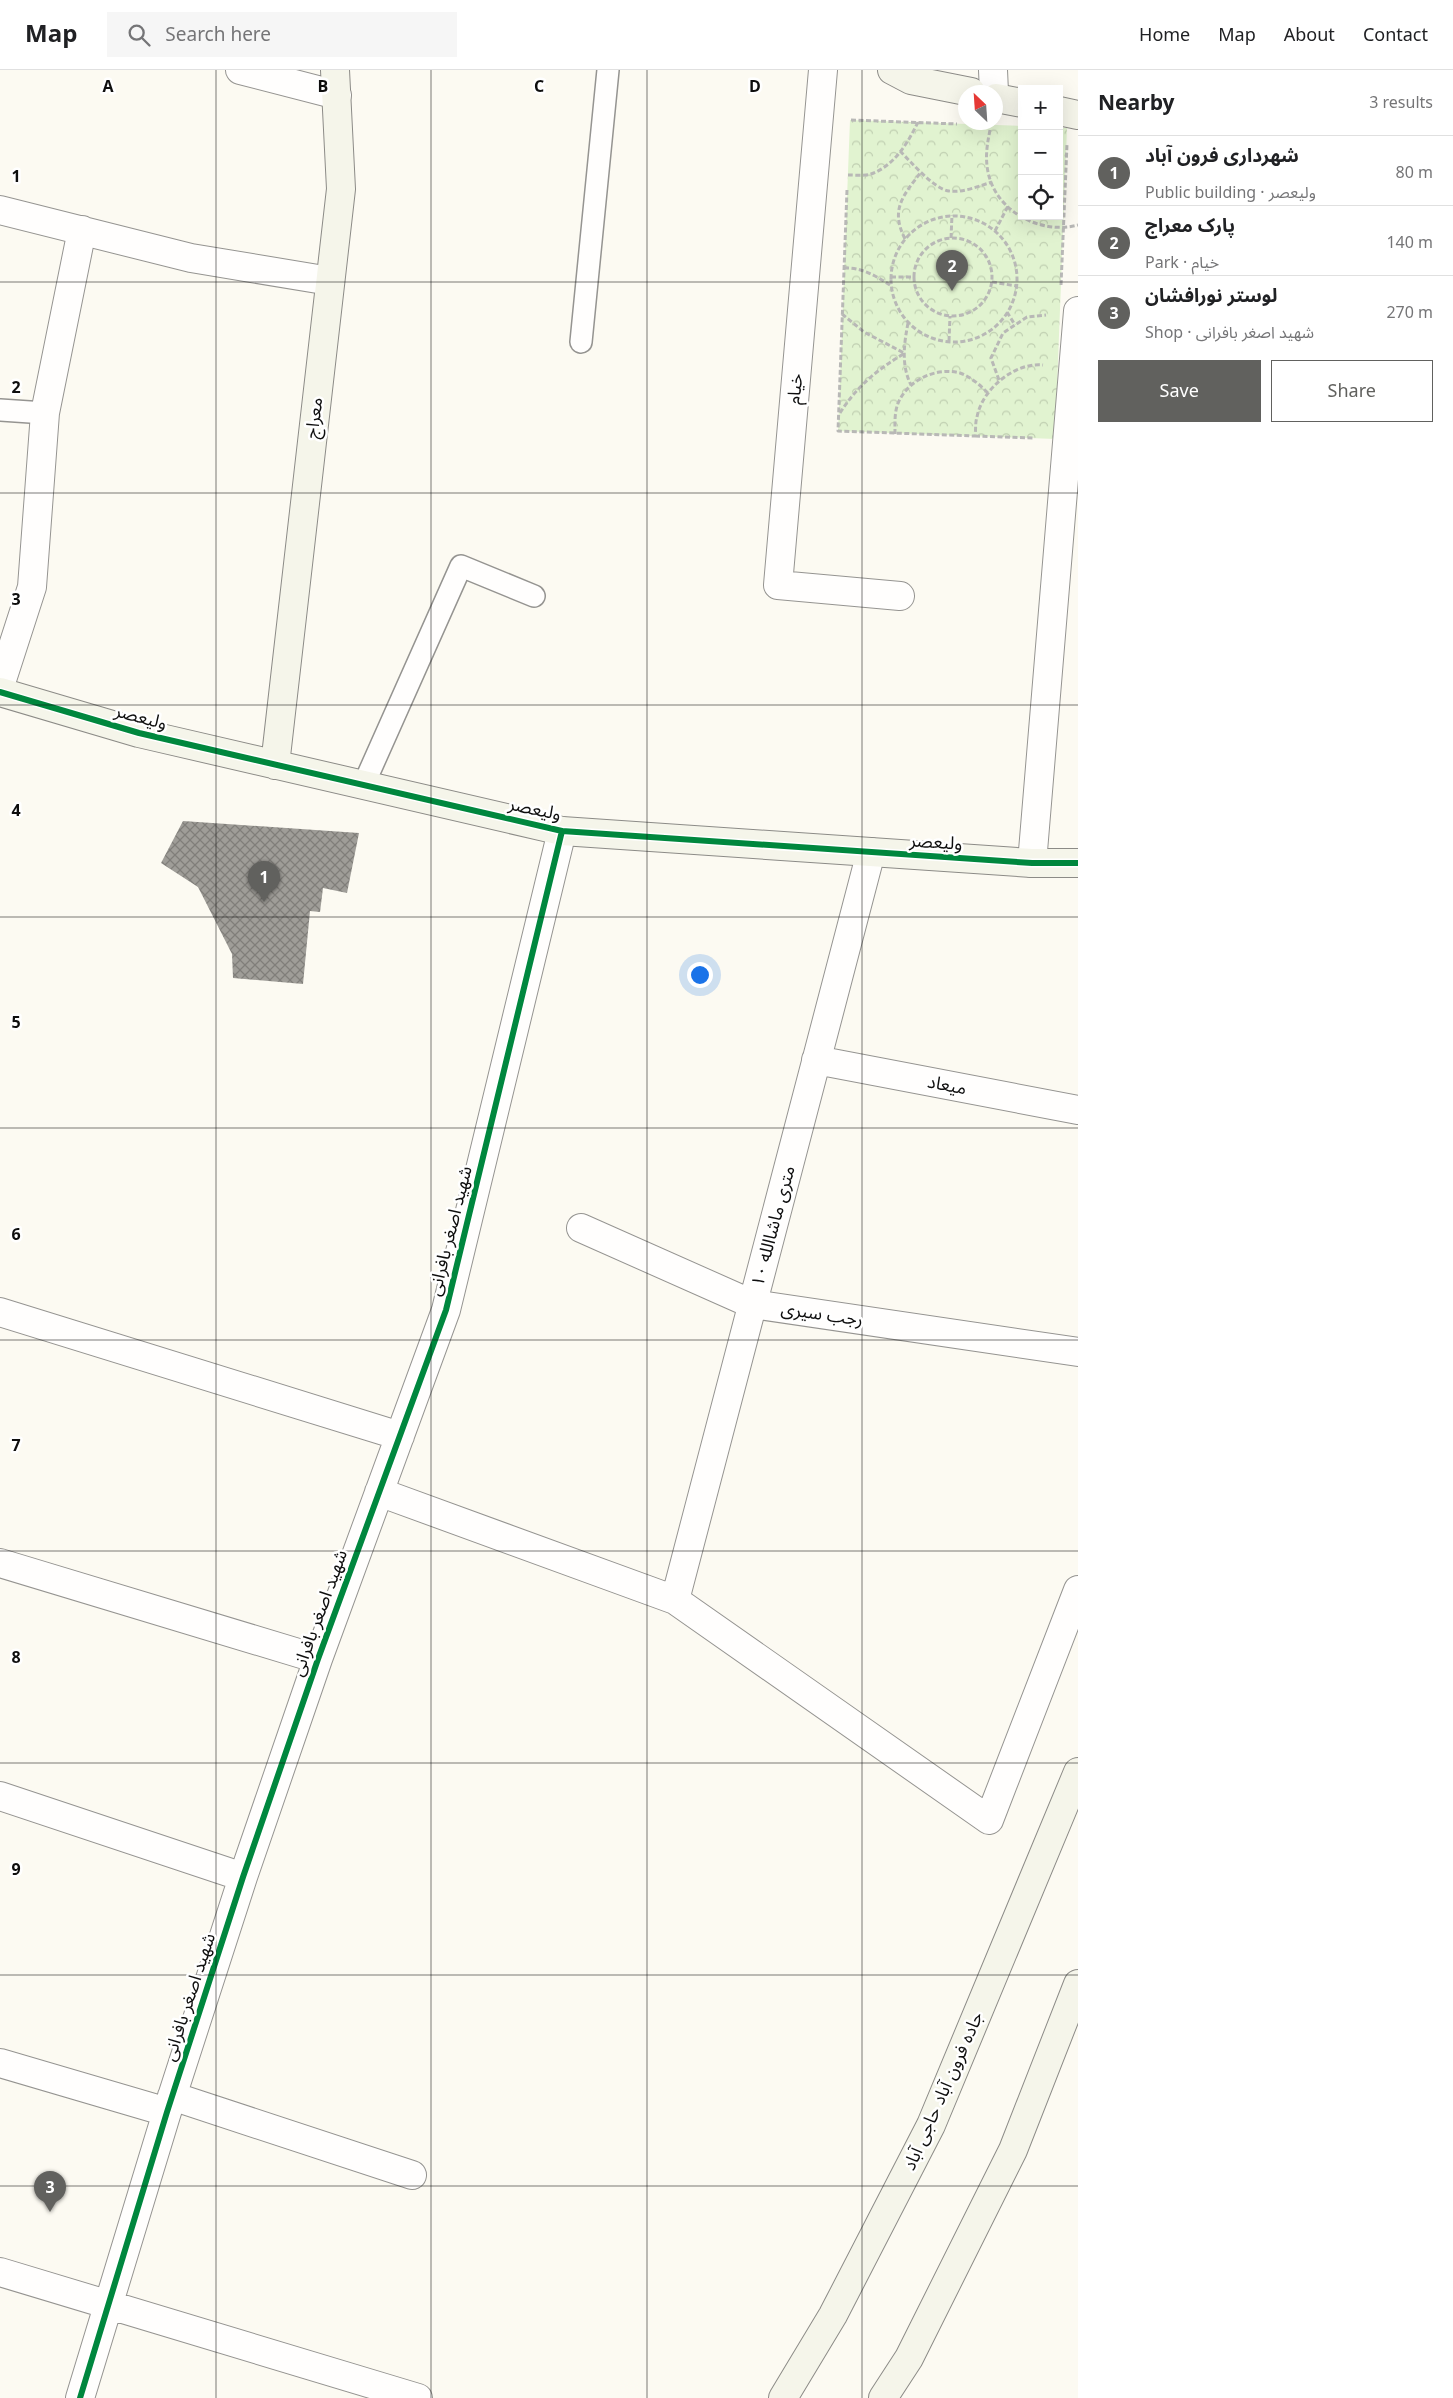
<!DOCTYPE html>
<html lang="en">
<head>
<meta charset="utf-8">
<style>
  :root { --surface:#fff; --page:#f6f6f6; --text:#202124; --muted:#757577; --line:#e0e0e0; --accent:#61615e }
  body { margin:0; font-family:Georgia,"Noto Sans Arabic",serif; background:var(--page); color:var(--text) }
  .controls { position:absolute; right:15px; top:15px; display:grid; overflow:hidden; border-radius:0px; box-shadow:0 5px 20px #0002 }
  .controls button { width:45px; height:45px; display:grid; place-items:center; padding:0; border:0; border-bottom:1px solid var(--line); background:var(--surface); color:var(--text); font:25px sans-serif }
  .compass { position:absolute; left:958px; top:15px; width:45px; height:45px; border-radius:50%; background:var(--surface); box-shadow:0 5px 20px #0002; rotate:335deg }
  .you { position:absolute; left:699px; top:904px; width:18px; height:18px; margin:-12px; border:4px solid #fff; border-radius:50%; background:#1a73e8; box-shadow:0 0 0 8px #1a73e833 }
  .badge { display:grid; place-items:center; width:32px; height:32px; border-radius:50%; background:var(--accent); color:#fff; font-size:16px; font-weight:700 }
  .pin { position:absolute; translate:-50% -41px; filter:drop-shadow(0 1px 2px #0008) }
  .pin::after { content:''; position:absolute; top:26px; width:18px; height:15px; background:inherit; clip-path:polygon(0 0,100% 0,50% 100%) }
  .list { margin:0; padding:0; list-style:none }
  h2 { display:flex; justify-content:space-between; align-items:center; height:65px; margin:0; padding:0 20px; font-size:21px }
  h2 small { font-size:16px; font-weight:400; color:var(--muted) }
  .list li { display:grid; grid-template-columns:32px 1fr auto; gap:15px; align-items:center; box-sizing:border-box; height:70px; padding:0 20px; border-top:1px solid var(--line) }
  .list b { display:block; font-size:19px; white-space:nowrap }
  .list p { margin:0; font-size:16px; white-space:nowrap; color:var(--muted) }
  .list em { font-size:16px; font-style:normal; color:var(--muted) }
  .actions { display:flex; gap:10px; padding:15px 20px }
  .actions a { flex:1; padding:11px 0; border:1px solid var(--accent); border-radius:0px; text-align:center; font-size:18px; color:var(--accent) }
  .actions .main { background:var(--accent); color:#fff }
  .icon { flex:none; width:28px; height:28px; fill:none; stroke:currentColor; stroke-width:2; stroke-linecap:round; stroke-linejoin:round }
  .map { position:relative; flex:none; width:1078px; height:2328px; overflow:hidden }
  header { display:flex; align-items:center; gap:30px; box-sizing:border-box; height:70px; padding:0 25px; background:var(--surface); border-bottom:1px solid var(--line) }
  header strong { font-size:24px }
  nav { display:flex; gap:28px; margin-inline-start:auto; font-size:18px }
  .search { width:350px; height:45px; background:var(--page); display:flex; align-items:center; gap:12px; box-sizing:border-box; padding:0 18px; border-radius:0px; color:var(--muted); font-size:19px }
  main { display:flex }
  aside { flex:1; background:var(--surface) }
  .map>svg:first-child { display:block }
  .park { fill:url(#park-crowns) }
  .building { fill:url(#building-cross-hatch) }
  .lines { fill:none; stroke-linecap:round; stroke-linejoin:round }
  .lane-casing { stroke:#959491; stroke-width:24 }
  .street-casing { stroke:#959491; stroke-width:30 }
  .secondary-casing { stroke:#8c8b87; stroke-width:30 }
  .path { stroke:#b8b8b6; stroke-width:3; stroke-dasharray:5 2.5; stroke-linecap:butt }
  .lane { stroke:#fffefd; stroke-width:21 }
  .street { stroke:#fffefd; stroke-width:28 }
  .secondary { stroke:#f5f5ea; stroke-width:28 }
  .cycleway-casing { stroke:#fff; stroke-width:9 }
  .cycleway { stroke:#00873e; stroke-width:6 }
  .grid { fill:none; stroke:#0e0e0e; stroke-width:1; stroke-opacity:0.55 }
  .labels { text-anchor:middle; stroke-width:5; stroke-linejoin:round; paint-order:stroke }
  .street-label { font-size:18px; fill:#0e0e0e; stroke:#fff }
  .grid-label { font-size:16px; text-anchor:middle; font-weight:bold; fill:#0e0e0e; stroke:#fff; stroke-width:5; stroke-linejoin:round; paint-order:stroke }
</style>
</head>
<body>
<header>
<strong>Map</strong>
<div class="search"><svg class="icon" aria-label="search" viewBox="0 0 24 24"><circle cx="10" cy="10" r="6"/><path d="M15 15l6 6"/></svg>Search here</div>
<nav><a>Home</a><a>Map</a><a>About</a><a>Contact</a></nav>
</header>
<main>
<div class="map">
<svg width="1078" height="2328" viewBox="0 0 1078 2328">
  <defs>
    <pattern id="park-crowns" width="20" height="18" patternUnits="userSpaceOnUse" patternTransform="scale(1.25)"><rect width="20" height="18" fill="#e1f3d0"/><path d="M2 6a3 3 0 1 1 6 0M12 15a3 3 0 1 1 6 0" fill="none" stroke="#c0cfb1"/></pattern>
    <pattern id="building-cross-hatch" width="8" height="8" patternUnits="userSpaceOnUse" patternTransform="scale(1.25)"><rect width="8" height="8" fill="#9f9d98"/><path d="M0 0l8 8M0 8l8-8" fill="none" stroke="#807e7a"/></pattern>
  </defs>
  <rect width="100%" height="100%" fill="#fcfaf2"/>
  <path class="park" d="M850,50L1022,56V146H1059V58H1067L1055,369L838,361Z"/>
  <path class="building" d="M183,751L359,763L347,823L323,818L320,842L310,841L303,914L233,908L232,884L198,817L161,793Z"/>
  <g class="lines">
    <g class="lane-casing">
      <path id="lane" d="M581,272L608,0
        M0,340L45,343
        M363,716L461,496L534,526"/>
    </g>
    <g class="street-casing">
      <path id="street" d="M240,0L337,25
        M823,0L778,515L900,526
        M993,0L994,22
        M0,140L191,188L330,211
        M0,616L32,517L45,343L82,160
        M1032,793L1078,241
        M816,990L1078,1040
        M581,1158L752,1234L1078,1282
        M0,1242L400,1366
        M379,1422L675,1530L989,1750L1078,1520
        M0,1493L318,1589
        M675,1530L871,782
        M0,1726L243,1807
        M0,1993L167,2042
        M172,2026L412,2105
        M0,2202L418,2328
        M80,2328L167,2042L243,1807L318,1589L446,1240L562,761"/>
    </g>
    <g class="secondary-casing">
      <path id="secondary" d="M892,0L911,10L971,22
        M996,28L1022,33
        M1059,41L1078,45
        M0,622L139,663L562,761L1032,793H1078
        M275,695L341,119L335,0
        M783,2328L833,2245L931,2055L1078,1702
        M883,2328L909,2288L1013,2080L1078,1914"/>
    </g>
    <path class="path" d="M851,50L957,54
      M990,60C987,75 985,87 988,102C996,142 1041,165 1078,155
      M900,81C911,92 934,119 949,121C963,123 979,116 992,112
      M848,105C855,105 865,106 871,104C894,96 908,73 918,52
      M847,120L838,361L975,366C976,360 975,353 977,347C982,319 1015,292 1043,295
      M891 209a63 63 0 1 1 126 0a63 63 0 1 1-126 0Z
      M995,161L1008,136
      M914 207a39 39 0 1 1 78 0a39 39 0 1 1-78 0Z
      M951,168L952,145
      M905,169C890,139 903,126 921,102
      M844,198C861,197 876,206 890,215
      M891,207H914
      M992,212L1017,216
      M1061,215L1067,74
      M1007,242L1015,255
      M842,244L864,262L904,283
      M908,253C904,274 901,295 911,315
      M949,271L950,246
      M999,310L991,288L1003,263L1027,247L1046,245
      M840,343C857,316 878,299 905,283
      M895,364C895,352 894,340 900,329C911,309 937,297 960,303C971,307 980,315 988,323
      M975,366L1035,368"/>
    <use href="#lane" class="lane"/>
    <use href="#street" class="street"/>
    <use href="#secondary" class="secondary"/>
    <g class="cycleway-casing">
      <path id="cycleway" d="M0,622L139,663L562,761L1032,793H1078
        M80,2328L167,2042L243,1807L318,1589L446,1240L562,761"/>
    </g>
    <use href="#cycleway" class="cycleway"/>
  </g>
  <path class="grid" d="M216,0V2328M431,0V2328M647,0V2328M862,0V2328M0,212H1078M0,423H1078M0,635H1078M0,847H1078M0,1058H1078M0,1270H1078M0,1481H1078M0,1693H1078M0,1905H1078M0,2116H1078"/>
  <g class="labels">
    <g class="street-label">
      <text transform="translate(795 319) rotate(-85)" y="6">خیام</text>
      <text transform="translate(314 348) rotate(-83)" y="6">معراج</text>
      <text transform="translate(141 647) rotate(15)" y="6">ولیعصر</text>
      <text transform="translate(535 739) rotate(12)" y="6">ولیعصر</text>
      <text transform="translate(936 772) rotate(4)" y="6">ولیعصر</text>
      <text transform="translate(947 1015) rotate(11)" y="6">میعاد</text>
      <text transform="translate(773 1156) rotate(-75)" y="6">۱۰ متری ماشاالله</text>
      <text transform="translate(450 1161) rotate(-76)" y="6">شهید اصغر بافرانی</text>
      <text transform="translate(822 1244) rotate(8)" y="6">رجب سیری</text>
      <text transform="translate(319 1543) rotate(-70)" y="6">شهید اصغر بافرانی</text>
      <text transform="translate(189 1927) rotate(-72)" y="6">شهید اصغر بافرانی</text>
      <text transform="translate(943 2021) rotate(-66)" y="6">جاده فرون آباد حاجی آباد</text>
    </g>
  </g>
  <g class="grid-label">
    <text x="108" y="22">A</text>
    <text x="323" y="22">B</text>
    <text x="539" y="22">C</text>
    <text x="755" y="22">D</text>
    <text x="16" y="112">1</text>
    <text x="16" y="323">2</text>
    <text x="16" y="535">3</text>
    <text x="16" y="746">4</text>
    <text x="16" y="958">5</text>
    <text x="16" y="1170">6</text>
    <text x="16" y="1381">7</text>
    <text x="16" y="1593">8</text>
    <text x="16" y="1805">9</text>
  </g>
</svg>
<div class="controls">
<button>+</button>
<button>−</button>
<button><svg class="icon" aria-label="locate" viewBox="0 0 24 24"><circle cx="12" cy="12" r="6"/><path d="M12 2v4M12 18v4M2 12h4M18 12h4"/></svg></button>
</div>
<svg class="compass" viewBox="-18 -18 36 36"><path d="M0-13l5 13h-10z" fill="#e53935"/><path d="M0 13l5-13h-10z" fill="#757577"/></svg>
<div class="you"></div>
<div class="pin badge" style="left:264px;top:832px">1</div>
<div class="pin badge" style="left:952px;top:221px">2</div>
<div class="pin badge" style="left:50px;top:2142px">3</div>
</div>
<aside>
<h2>Nearby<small>3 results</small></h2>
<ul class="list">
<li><span class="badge">1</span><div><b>شهرداری فرون آباد</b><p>Public building · ولیعصر</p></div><em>80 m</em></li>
<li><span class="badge">2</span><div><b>پارک معراج</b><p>Park · خیام</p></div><em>140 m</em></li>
<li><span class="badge">3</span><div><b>لوستر نورافشان</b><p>Shop · شهید اصغر بافرانی</p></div><em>270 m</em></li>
</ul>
<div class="actions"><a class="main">Save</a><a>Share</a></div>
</aside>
</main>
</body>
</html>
